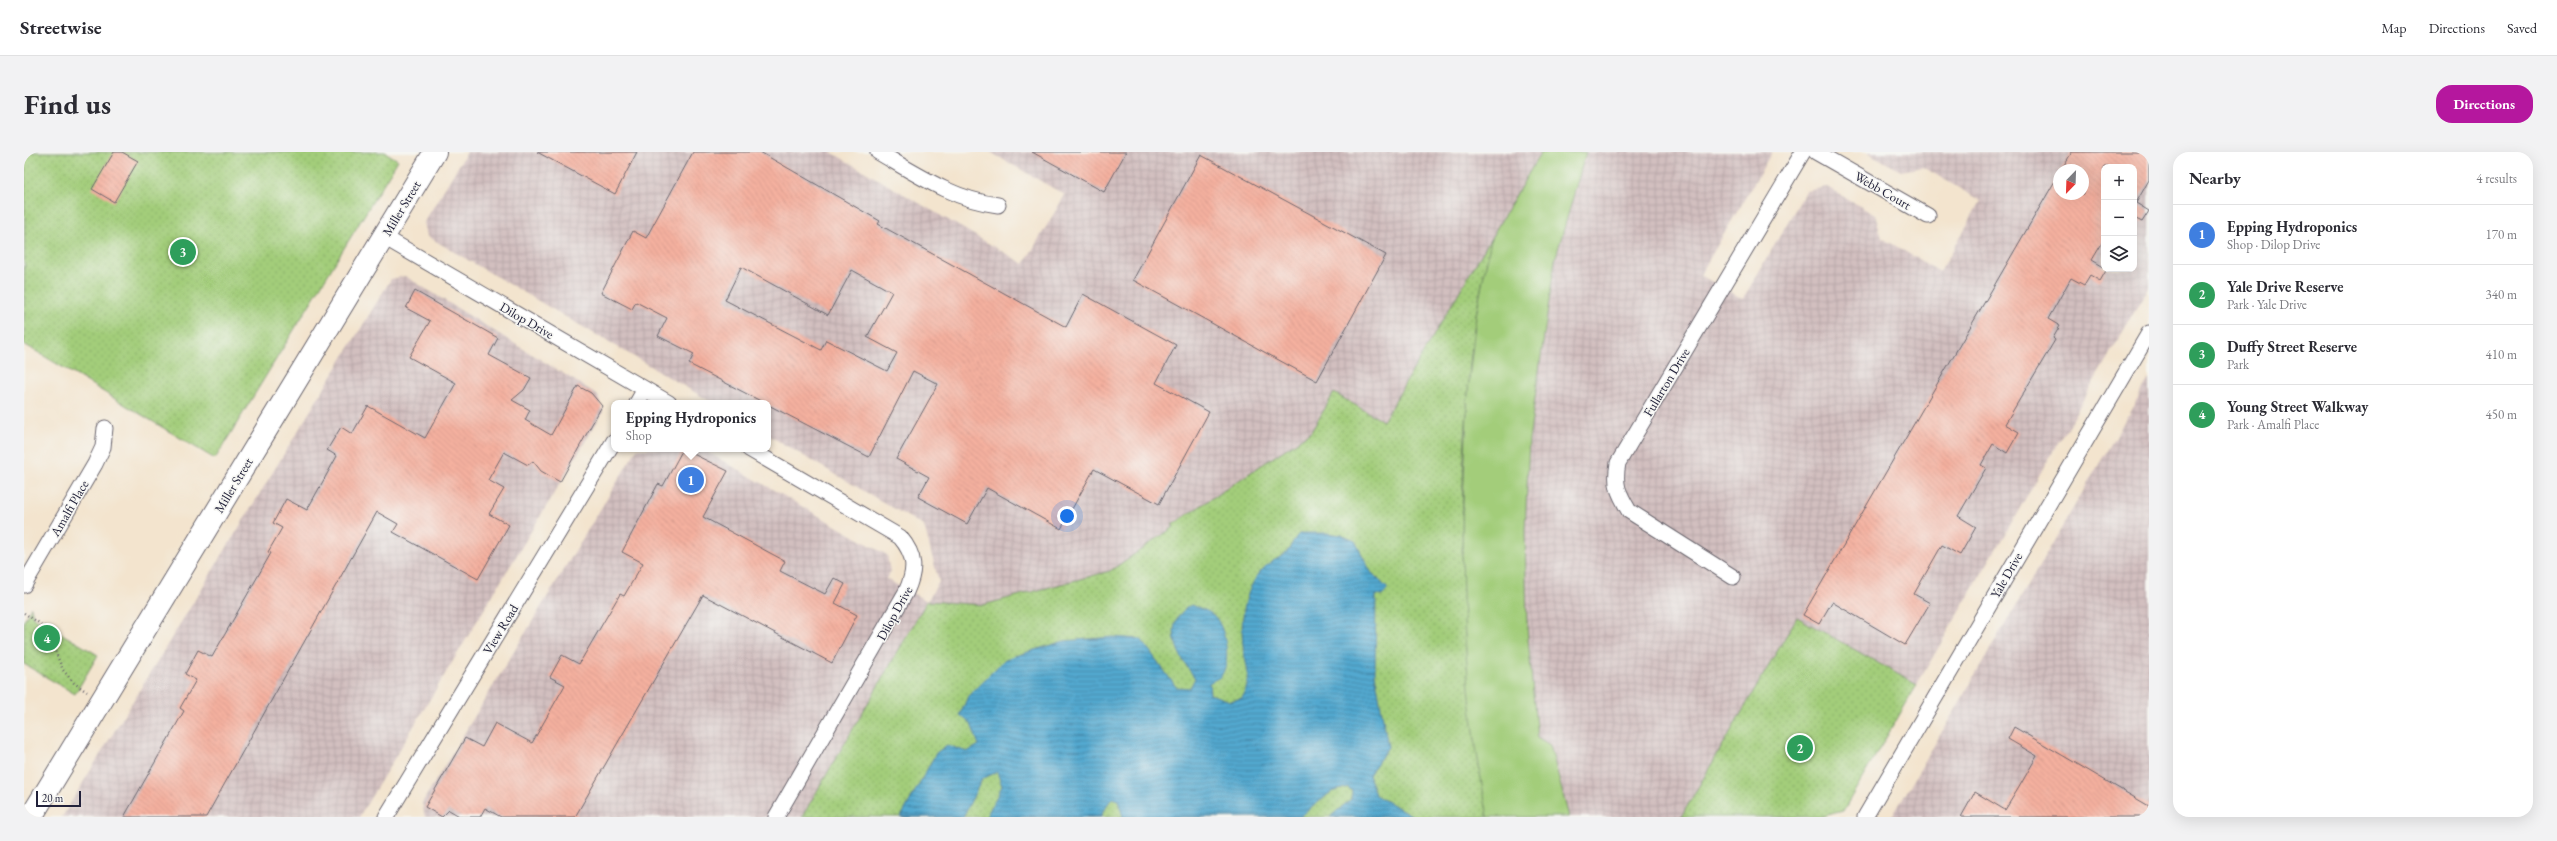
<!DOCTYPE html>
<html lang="en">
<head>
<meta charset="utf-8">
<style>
  :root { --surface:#fff; --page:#f2f2f3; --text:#2b2b33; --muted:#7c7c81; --line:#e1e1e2; --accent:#b5179e }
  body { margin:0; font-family:"EB Garamond",serif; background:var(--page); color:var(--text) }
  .controls { position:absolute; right:12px; top:12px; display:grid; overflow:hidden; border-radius:8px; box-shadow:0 4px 16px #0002 }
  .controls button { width:36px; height:36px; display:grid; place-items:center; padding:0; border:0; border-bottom:1px solid var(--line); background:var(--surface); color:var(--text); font:20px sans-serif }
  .compass { position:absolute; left:2029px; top:12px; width:36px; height:36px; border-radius:50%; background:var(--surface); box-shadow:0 4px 16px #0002; rotate:203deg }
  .scale { position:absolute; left:12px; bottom:10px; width:45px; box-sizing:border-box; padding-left:4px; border:2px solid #22223b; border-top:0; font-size:11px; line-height:14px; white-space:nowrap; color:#22223b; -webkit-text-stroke:3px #f6f6f2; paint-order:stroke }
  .you { position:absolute; left:1043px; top:364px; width:14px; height:14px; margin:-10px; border:3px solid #fff; border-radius:50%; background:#1a73e8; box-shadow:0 0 0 6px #1a73e833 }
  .badge { display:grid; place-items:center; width:26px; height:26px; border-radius:50%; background:var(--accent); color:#fff; font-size:13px; font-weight:700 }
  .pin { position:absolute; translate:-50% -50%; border:2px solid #fff; box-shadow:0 1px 4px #0006 }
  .popup { position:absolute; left:587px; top:248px; width:160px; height:52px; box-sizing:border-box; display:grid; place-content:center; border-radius:8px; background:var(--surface); filter:drop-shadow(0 1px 3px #0005); font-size:13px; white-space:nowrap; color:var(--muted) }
  .popup b { font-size:15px; color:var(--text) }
  .popup::after { content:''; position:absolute; left:50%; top:100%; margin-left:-8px; border:8px solid transparent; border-top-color:var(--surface) }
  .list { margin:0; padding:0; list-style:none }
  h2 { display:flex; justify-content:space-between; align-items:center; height:52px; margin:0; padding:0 16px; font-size:17px }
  h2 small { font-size:13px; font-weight:400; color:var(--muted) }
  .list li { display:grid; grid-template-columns:26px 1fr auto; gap:12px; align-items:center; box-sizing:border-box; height:60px; padding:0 16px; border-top:1px solid var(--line) }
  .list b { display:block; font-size:15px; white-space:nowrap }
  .list p { margin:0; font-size:13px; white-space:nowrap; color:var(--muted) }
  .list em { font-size:13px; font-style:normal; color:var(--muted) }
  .icon { flex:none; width:22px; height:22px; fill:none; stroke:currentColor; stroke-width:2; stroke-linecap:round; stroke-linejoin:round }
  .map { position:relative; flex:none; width:2125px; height:665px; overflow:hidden; border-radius:16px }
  header { display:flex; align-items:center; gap:24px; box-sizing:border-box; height:56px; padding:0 20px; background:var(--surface); border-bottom:1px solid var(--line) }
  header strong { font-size:19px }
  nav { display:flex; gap:22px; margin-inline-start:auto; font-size:14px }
  .intro { display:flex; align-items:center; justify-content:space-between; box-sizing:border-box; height:96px; padding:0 24px }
  h1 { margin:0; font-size:28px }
  .button { padding:10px 18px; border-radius:16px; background:var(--accent); color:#fff; font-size:14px; font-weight:700 }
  main { display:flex; gap:24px; padding:0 24px }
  aside { flex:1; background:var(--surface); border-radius:16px; box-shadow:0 4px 16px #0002 }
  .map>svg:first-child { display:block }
  .industrial { fill:url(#industrial-grid); fill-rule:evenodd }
  .grass { fill:#a3cd7a; stroke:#62785a }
  .park { fill:url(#park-dots); stroke:#62785a }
  .water { fill:url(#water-rules); stroke:#3a6585 }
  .building { fill:url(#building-back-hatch); fill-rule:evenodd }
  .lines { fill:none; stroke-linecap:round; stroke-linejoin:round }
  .street-casing { stroke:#6b666e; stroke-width:17 }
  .secondary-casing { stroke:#6b666e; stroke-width:24 }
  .path { stroke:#6b666e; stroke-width:2.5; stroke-dasharray:1 3; stroke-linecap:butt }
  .street { stroke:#fff; stroke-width:15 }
  .secondary { stroke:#fff; stroke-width:22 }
  .labels { text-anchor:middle; stroke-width:3; stroke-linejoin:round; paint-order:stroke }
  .street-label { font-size:13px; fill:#22223b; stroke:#f6f6f2 }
</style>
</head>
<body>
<header>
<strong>Streetwise</strong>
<nav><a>Map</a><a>Directions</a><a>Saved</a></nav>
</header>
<div class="intro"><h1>Find us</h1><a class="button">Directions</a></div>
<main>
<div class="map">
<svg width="2125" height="665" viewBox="0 0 2125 665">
  <defs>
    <pattern id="industrial-grid" width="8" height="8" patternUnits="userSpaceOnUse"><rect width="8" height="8" fill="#d2bfbf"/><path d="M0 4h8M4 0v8" fill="none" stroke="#b4a4a5"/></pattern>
    <pattern id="park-dots" width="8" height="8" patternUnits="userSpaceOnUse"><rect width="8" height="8" fill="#a3cd7a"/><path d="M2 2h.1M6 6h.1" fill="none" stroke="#8cb06a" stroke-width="1.8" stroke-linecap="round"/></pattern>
    <pattern id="water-rules" width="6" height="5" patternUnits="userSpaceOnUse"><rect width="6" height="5" fill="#52a8cf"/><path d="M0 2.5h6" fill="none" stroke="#4488a9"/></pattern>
    <pattern id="building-back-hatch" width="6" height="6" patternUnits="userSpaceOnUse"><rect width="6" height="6" fill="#f4b09f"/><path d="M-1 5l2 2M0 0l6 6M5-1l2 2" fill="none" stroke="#d1978a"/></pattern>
  </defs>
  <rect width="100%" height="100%" fill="#f6f6f2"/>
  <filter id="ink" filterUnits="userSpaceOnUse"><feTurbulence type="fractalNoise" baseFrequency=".025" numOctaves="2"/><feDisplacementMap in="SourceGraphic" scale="8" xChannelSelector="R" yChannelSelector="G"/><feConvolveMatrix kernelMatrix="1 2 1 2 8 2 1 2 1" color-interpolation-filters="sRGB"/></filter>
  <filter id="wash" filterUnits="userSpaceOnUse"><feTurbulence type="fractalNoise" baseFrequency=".012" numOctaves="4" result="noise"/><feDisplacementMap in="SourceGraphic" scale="16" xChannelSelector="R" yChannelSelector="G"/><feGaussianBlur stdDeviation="0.9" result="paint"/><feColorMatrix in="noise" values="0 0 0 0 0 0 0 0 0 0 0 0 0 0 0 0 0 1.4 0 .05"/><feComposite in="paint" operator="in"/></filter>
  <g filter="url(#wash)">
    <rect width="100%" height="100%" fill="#f3e4ce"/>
    <path class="industrial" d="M443,0H807L1000,112L1041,43L966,0H1517L1467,86L1513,584L1503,475L1501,379L1505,288L1531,108L1562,0H1748L1676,123L1719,147L1782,39L1803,35L1851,63L1858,86L1916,120L1957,49L1899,15L1877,19L1843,0H2125V135L1819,659L1796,665H401L398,651L613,297H678L863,403L866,420L862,427L903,449L915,430L900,374L744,283V251H689L403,84L400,70ZM2080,15H2110V117H2080ZM2035,18H2059V42H2035Z
      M381,124L574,243L579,260L335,665H38L367,127Z
      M2125,227V665H1868Z"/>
    <path class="grass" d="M1517,0H1562L1531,108L1505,288L1501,379L1503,475L1513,585L1526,593L1545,665H1464L1453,612L1445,545L1438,445V372L1444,237L1452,163L1467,86Z"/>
    <path class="park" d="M1,0H361L374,8L191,307L0,192Z
      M1467,86C1463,112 1456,137 1452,163C1445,204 1444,246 1441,286C1434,414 1439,540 1464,665H778L903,449L959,453L1086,419L1150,375L1148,373L1287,280L1310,241L1359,269Z
      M7,455L9,465L74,503L51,542L0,512V469Z
      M1773,465L1893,533L1819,659L1796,665H1657Z"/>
    <path class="water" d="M1276,381H1304L1317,383L1331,389L1347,420L1364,437L1358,444L1352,443L1351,521L1364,595L1345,623L1351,643L1391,665H1306L1327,647L1328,639L1324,635L1307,640L1276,665H1099L1094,648L1088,646L1079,659L1078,665H962L978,634L973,620L958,627L939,665H877L912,601L923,593L943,600L955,593L947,572L936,563L944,544L981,507L1040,489L1089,485L1117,487L1152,535L1166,536L1171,526C1154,504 1136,471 1167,453C1175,456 1187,459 1192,466C1202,479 1208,512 1196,525C1193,527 1188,529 1185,531L1186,542L1206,549L1218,546C1230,524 1221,515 1219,493C1216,466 1221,433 1242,414C1248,408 1257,406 1262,401C1267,396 1268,388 1276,381Z"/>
    <g id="blocks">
      <path class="building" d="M90,0H98L114,9L90,50L68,37Z
        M513,0H613L591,42Z
        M669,0H736L856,69L854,72L1042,175L1059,142L1152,193L1132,231L1185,260L1135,352L1070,317L1037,377L963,336L943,372L894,345L905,325L872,307L914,232L889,219L845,305L665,212L670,202L634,184L643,166L612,150L608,157L577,141L609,79L622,86ZM717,115L804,163L828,118L868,140L843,185L873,201L863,219L802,188L797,198L701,148Z
        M1008,0H1102L1080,40Z
        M2048,0H2125V28L2112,51L2125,59L2118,70L2110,66V15H2080V88L2068,108L2083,117L2076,129L2066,123L2060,133L2047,126L2024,167L2036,174L2029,186L2031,188L1981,272L1995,280L1983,301L1969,292L1957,313L1962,316L1934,364L1952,375L1936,403L1918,393L1890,442L1906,451L1881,493L1808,450L1795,472L1779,463L2035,22V42H2059V18H2037Z
        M1177,3L1362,103L1293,229L1109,128Z
        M391,139L474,186L465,203L507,226L500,238L488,248L506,258L501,268L527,283L554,234L567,241L578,254L536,330L517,319L509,309L504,313L480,300L464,328L480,337L465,362L485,373L454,427L369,380L374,372L353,360L182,665H100L160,559L156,556L172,528L161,522L174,498L188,505L247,401L244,400L258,376L249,371L262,347L283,358L313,304L303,298L317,275L328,282L344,254L401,286L432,231L385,205L406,169L382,156Z
        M659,297L704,319L679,365L761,409L756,419L801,442L810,426L821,432L811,451L833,463L808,511L679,443L551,665H477L461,656L456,665H437L425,658L418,665L401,655L441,586L458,595L471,571L508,591L541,533L526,525L538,503L555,512L596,442L600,444L619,411L598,400L634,332L639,334Z
        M1990,575L2125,654V665H1937L1951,640L1981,658L1994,637L2013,604L1984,587Z"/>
    </g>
  </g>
  <g filter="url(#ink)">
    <use href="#blocks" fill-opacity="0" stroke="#6b666e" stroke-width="1"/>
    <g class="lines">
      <g class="street-casing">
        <path id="street" d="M854,0C892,22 930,48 974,53
          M1792,0L1904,64
          M360,85L645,251
          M613,251L621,237
          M725,297L876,385C892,404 892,418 882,440L752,665
          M1709,425L1605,359C1594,340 1590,333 1594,311L1779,0
          M0,433L71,312L79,295L81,276
          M362,665L590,289
          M1841,665L2125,181"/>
      </g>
      <g class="secondary-casing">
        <path id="secondary" d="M7,665L411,0"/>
      </g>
      <path class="path" d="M0,461L21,475L39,518L50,531L63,540"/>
      <use href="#street" class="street"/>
      <use href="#secondary" class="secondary"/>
    </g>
  </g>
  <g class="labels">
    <g class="street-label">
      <text transform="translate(1859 38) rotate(30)" y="5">Webb Court</text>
      <text transform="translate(377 56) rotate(-59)" y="5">Miller Street</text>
      <text transform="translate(503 168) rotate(30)" y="5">Dilop Drive</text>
      <text transform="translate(1642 230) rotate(-59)" y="5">Fullarton Drive</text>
      <text transform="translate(209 333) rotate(-59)" y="5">Miller Street</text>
      <text transform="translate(45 356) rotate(-60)" y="5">Amalfi Place</text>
      <text transform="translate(1982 423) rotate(-60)" y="5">Yale Drive</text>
      <text transform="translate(870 461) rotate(-61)" y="5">Dilop Drive</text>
      <text transform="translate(476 477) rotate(-59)" y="5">View Road</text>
    </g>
  </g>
</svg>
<div class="controls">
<button>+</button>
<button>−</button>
<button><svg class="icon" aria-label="layers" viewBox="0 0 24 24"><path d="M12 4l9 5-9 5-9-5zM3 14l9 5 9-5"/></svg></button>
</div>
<svg class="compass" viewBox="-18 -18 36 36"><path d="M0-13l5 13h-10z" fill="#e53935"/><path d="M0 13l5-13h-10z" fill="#7c7c81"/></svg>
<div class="scale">20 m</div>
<div class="you"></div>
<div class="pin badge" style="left:667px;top:328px;background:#3f7fe0">1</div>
<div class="popup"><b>Epping Hydroponics</b>Shop</div>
<div class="pin badge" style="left:1776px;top:596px;background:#2e9e5b">2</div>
<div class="pin badge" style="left:159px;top:100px;background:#2e9e5b">3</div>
<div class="pin badge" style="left:23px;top:486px;background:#2e9e5b">4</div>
</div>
<aside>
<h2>Nearby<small>4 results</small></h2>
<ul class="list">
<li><span class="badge" style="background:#3f7fe0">1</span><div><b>Epping Hydroponics</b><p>Shop · Dilop Drive</p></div><em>170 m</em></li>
<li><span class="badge" style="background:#2e9e5b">2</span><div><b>Yale Drive Reserve</b><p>Park · Yale Drive</p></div><em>340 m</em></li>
<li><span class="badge" style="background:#2e9e5b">3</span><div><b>Duffy Street Reserve</b><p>Park</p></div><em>410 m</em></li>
<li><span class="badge" style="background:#2e9e5b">4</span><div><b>Young Street Walkway</b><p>Park · Amalfi Place</p></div><em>450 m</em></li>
</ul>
</aside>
</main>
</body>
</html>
